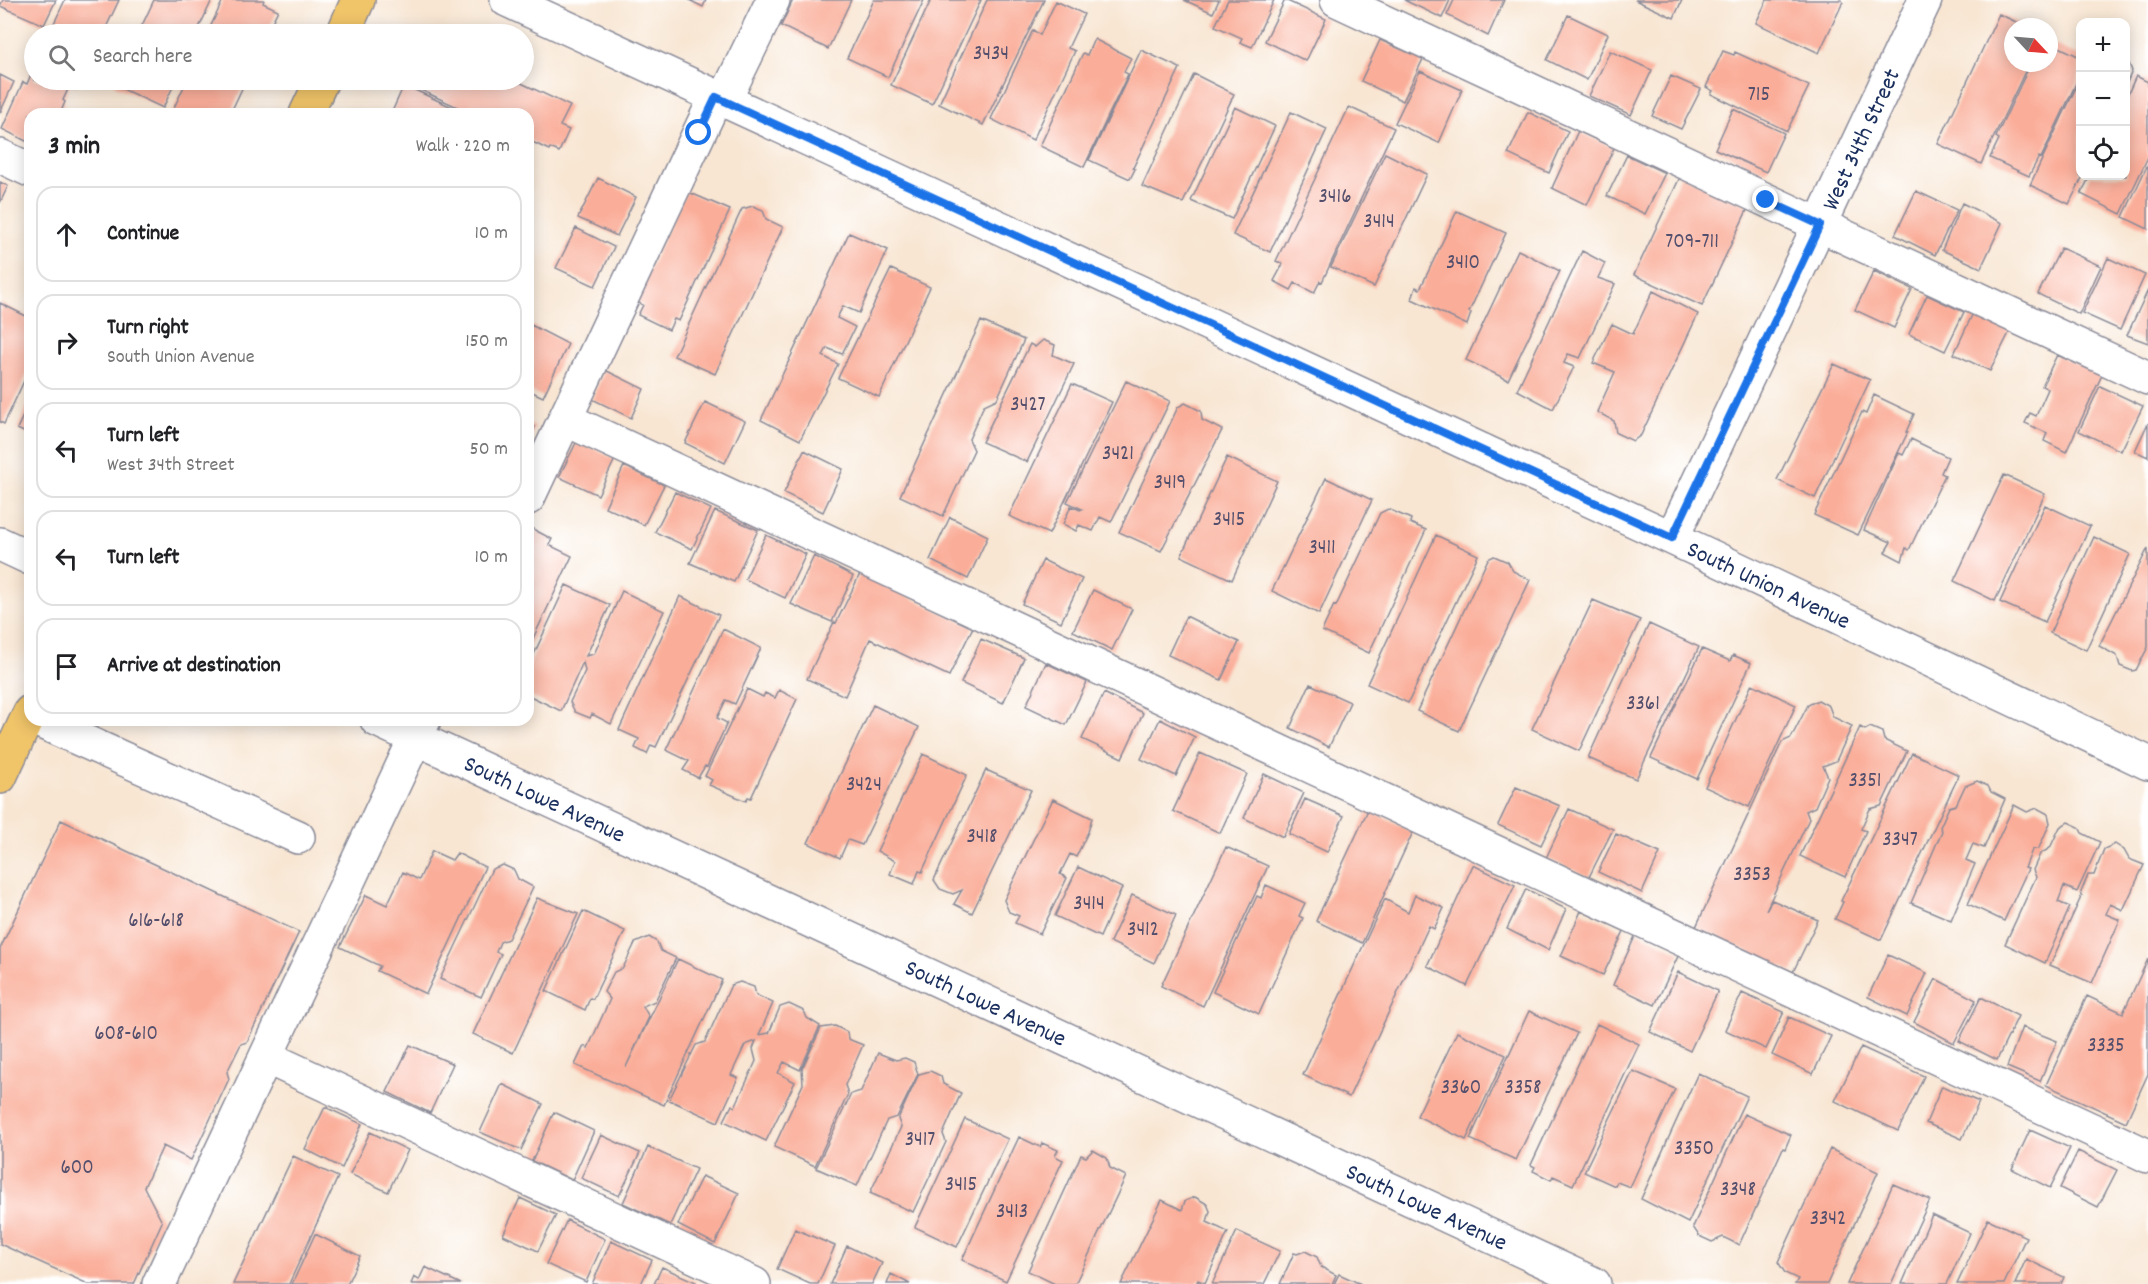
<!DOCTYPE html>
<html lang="en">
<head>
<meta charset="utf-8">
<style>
  :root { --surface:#fff; --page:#f6f6f6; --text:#202124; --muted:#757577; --line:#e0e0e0 }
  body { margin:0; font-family:Dekko,sans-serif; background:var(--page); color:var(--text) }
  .controls { position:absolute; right:18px; top:18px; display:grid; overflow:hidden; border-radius:12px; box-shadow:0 3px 15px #0003 }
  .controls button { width:54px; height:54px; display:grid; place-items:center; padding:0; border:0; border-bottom:2px solid var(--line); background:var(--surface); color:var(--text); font:30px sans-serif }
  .compass { position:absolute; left:2004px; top:18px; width:54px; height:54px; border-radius:50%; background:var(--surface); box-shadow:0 3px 15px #0003; rotate:116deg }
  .stop { position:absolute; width:18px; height:18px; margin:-14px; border:4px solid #1a73e8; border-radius:50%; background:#fff }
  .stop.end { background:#1a73e8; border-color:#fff; box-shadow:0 2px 6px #0008 }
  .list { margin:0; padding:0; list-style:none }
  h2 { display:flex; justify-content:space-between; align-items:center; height:78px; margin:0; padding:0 24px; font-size:26px }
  h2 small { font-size:20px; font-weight:400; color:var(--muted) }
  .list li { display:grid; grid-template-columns:39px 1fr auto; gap:18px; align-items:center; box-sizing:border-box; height:96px; margin:0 12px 12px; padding:0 12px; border:2px solid var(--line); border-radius:18px }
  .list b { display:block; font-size:22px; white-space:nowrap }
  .list p { margin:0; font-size:20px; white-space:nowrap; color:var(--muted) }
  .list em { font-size:20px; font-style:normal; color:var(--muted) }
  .icon { flex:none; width:33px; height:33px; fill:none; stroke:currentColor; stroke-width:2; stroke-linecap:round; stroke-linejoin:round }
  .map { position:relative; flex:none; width:2148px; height:1284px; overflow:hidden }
  .search { position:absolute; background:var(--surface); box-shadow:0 3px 15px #0003; left:24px; top:24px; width:510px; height:66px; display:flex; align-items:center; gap:15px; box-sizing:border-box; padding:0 21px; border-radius:33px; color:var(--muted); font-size:22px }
  .panel { position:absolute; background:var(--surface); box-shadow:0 3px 15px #0003; left:24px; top:108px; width:510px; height:618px; border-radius:18px }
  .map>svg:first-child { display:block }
  .building { fill:#faae9a }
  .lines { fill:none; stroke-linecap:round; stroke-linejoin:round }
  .minor-casing { stroke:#8a8a98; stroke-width:36 }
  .major-casing { stroke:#8a8a98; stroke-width:36 }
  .minor { stroke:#fff; stroke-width:33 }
  .major { stroke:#f0c469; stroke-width:33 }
  .route { stroke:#1a73e8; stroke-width:8 }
  .labels { text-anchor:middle; stroke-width:4.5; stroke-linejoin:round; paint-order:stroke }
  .number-label { font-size:21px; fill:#534f6d }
  .street-label { font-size:24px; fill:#1b2f5e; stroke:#fff }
</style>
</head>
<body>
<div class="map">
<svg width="2148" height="1284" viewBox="0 0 2148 1284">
  <rect width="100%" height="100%" fill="#fff"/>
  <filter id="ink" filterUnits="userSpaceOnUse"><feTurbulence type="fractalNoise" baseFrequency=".0167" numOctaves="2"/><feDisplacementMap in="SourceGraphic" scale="12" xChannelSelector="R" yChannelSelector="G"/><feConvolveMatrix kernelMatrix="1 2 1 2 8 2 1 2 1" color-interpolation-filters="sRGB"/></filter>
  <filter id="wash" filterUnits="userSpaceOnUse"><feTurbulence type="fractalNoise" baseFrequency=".008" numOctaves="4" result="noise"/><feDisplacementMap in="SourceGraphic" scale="24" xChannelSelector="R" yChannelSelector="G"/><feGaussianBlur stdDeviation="1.35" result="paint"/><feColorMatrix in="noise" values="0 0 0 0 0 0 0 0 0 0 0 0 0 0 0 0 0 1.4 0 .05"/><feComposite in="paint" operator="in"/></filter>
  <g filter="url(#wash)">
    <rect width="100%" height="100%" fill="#f8e6d3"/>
    <g id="blocks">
      <path class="building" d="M3,0H56L44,25L0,6Z
        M65,0H119L103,34H49Z
        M154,0H212L196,34H138Z
        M223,0H264L263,3L278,10L266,34H207Z
        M689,0H706L703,7Z
        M793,0H851L828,49L781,26Z
        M874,0H924L888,77L847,58Z
        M931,0H981L932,104L891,85Z
        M987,0H1044L983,125L939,104Z
        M1184,0H1219L1213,13Z
        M1228,0H1274L1252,47L1240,42L1242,38L1215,26Z
        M1285,0L1326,19L1306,61L1265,41Z
        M1404,0H1450L1442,18Z
        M1454,0H1504L1488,36L1447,15Z
        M1635,0H1682L1674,18Z
        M1767,0H1841L1843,2L1819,53L1756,23Z
        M1056,1L1084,14L1068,48L1075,51L1033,140L991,119L1033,30L1040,35Z
        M1999,14L2027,27H2013V63H2029L1981,164L1938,144Z
        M1568,15L1608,34L1587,80L1547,60Z
        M1094,39L1131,58L1124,72L1128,74L1084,167L1040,146L1083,53L1087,55Z
        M1380,40L1423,59L1403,101L1361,81Z
        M2049,42L2080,57V75L2041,158L2039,157L2029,176L1990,158L1999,139L1996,137L2031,63H2049Z
        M1141,50L1180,68L1133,168L1135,169L1130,179L1089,160Z
        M1610,51L1652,70L1631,115L1589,96Z
        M1723,51L1734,55L1735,52L1809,86L1787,131L1711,94L1713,91L1706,87Z
        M2126,56L2132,71L2126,85Z
        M34,67V80H79L77,86L71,83L63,100L65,102L60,114H30V143L2,129L23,82L27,84Z
        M1420,71L1462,90L1439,143L1395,123Z
        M1194,74L1234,94L1183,203L1142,186Z
        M0,75L14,82L0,113Z
        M1671,76L1701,89L1681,129L1652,116Z
        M2136,76L2148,82V157L2121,214L2081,194L2090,176H2126V98Z
        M2080,79V176H2083L2069,204L2030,185Z
        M117,80H176L163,108L114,85Z
        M187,80H246L230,114H176L172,112Z
        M402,80H515L570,106L560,126L569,130L559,152L550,148L549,150L528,140V114H472L402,81Z
        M404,85L467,114H391Z
        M1235,107L1275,126L1232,219L1191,201Z
        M1349,107L1394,128L1322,282L1320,281L1314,293L1295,283L1291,290L1274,281L1283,264L1276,261Z
        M1733,109L1784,133L1766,172L1715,149Z
        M1291,112L1327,129L1270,252L1233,235Z
        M1528,112L1568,131L1549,173L1508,154Z
        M1578,131L1614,148L1587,205L1552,188Z
        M1385,153L1427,174L1374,287L1331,267Z
        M1627,155L1665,173L1645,214L1607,196Z
        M2148,164V229L2123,217Z
        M1681,175L1749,206L1702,306L1634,275Z
        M598,178L636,197L617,236L578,218Z
        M0,182L8,186L0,203Z
        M686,191L730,210L679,321L674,319L669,330L638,315L643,305L635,301Z
        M1916,191L1957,210L1935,255L1895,235Z
        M1962,203L2002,223L1981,268L1942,250Z
        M753,206L763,210L766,219L783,227L715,374L674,356L742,209Z
        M1457,211L1506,233L1469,312L1471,313L1467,325L1412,299L1416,287L1420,289Z
        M576,228L614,247L595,286L556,268Z
        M849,233L888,250L859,313L843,306L837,318L855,327L842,354L827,348L823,356L838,364L800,440L761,420Z
        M2061,248L2101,266L2079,314L2038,294Z
        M1518,250L1560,271L1508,380L1466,360Z
        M1582,251L1605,263L1598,278L1615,284L1580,358L1568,354L1564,363L1574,367L1553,409L1517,390Z
        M2108,258L2145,275L2120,330L2082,313Z
        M891,269L930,287L879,397L838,378Z
        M1874,271L1912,289L1894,328L1855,310Z
        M2148,290V343L2127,335Z
        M1653,291L1698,314L1641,435L1633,441L1616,433L1614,421L1597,412L1615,372L1593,363L1612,324L1633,334Z
        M1927,295L1964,312L1945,351L1909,334Z
        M0,303L30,318V368L4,424L0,422Z
        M1973,313L2010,331L1990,371L1954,354Z
        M981,321L1024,340L997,399L984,405L969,439L974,450L943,516L900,496Z
        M531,325L568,344L543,397L528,390V332Z
        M1043,340L1055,345L1053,355L1074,364L1027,462L982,442L1030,344L1035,347Z
        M2057,355L2102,375L2066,452L2044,441L2047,433L2025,423L2030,413L2036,416L2048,389L2042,386Z
        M1834,364L1870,380L1815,498L1777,480Z
        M605,370L644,389L631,418L592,399Z
        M1126,381L1170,401L1111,522L1100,517L1093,531L1079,525L1076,531L1063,524L1071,506L1080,510L1082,509L1067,502Z
        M1072,384L1112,402L1049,534L1009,516Z
        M2100,386L2143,406L2121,451L2079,431Z
        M1874,395L1914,414L1906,432H1908L1858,535L1814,515L1862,412L1866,414Z
        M30,401V435L17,429Z
        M705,402L745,421L725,463L685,443Z
        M1185,403L1201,411L1202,420L1222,430L1161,551L1119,532L1178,407Z
        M2148,423V457L2135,451Z
        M528,424L535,427L528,442Z
        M1911,439L1948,457L1941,473L1945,475L1909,550L1906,548L1902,561L1885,552L1891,542L1864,530L1899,453L1903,455Z
        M577,441L615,459L598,495L559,477Z
        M804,450L843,469L823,512L784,493Z
        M1227,457L1277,481L1232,580L1181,556Z
        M624,466L664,485L644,525L605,507Z
        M2004,475L2045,494L1995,601L1954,581Z
        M1326,478L1372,500L1319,614L1272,591Z
        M675,492L711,509L692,549L655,532Z
        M2045,505L2090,526L2045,622L2000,602Z
        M1388,509L1411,519L1410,523L1426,530L1369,653L1322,631L1334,605L1336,606L1380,513Z
        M715,511L758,530L734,582L690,563Z
        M950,517L988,536L968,579L930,560Z
        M529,527L552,539L549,545L572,556L528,649Z
        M766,535L806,554L785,598L745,579Z
        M1436,535L1478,555L1408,703L1367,684Z
        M2094,537L2130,554L2086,650L2050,633Z
        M2148,548V647L2136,670L2132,671L2120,666L2117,656L2099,646Z
        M814,556L853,576L832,622L791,604Z
        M1494,556L1508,562L1513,571L1530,580L1459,731L1417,711L1488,559Z
        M1043,560L1082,579L1061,622L1022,604Z
        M860,574L973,627L949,676L870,639L845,696L807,679L834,622L836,623Z
        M566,585L610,605L586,656L594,654L622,591L664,611L611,724L592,714L590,718L575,712L570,702L585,671L583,662L561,711L528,695V667Z
        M1093,590L1132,609L1112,650L1073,631Z
        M680,596L719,615L656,747L651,745L647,754L635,748L639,739L619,730Z
        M1593,600L1640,620L1579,751L1532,729Z
        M1186,616L1239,642L1221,680L1168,655Z
        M1649,624L1699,647L1636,779L1588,758Z
        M723,629L761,648L735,704L726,700L717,718L727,723L707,767L705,766L698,778L683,770L689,761L666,750Z
        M981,639L1024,658L1003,703L961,683Z
        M1702,649L1730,661L1733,655L1751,663L1697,779L1651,758Z
        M1046,663L1087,682L1066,725L1026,706Z
        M1310,684L1350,702L1329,747L1290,728Z
        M1752,684L1796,705L1749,807L1705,787Z
        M747,689L763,697L765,693L775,698L779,690L797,699L751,798L748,797L746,801L709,785L712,780L705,776Z
        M1104,693L1143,713L1122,758L1082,739Z
        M1818,700L1829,706L1833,717L1852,726L1836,761L1823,766L1828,777L1815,807L1806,811L1809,819L1766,910L1772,900L1818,920L1793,972L1696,927L1782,742L1791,738L1808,705Z
        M873,705L919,727L862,845L848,840L840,858L808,843Z
        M1160,719L1195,737L1176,776L1141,759Z
        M1860,727L1865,730L1870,727L1882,732L1884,740L1907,751L1881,806L1870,809L1861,829L1866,831L1845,877L1800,856Z
        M1200,753L1247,774L1220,833L1173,811Z
        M1912,753L1959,775L1881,940L1835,919L1843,902L1841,901Z
        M923,754L967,775L922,872L919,871L914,884L890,874L895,861L877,851Z
        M986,770L1031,790L972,913L954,904L962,890L953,894L940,889L934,880Z
        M1264,774L1304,793L1283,837L1244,818Z
        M1977,781L1988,786L1991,792L2005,799L1984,848L1973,844L1966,860L1975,864L1951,920L1911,903L1942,831L1940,827L1949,807L1956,805L1965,786Z
        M1516,787L1560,806L1541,845L1498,825Z
        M1053,799L1092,818L1088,832L1076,857L1070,854L1060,874L1067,878L1040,934L1015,923L1019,916L1009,912L1004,900Z
        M1305,799L1344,816L1327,852L1289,834Z
        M2014,805L2027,812L2037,808L2048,814L2050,823L2039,848L2032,850L2025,868L2028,869L2004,921L1968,904Z
        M1569,809L1613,829L1589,877L1546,858Z
        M1368,810L1413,832L1362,943L1316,921Z
        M61,820L299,932L247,1042L241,1044L227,1072L229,1079L191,1160L163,1146L144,1187L162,1222L134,1284H88L0,1244V949Z
        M2068,822L2079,827L2082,833L2100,842L2077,892L2064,886L2058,902L2070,907L2045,963L2005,944L2036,877L2033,870L2040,854L2050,848L2060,827Z
        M1616,834L1660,853L1642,893L1598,872Z
        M2115,844L2124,850L2129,859L2144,865L2123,910L2110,904L2106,914L2120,920L2092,983L2050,965L2082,895L2081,892L2088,875H2094L2104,849Z
        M1226,847L1268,866L1203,1006L1161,986Z
        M432,851L452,860L457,853L485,867L426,994L377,971L380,966L340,947L366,895L387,905L403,872L419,880Z
        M503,865L514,870L518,879L533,887L508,939L500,942L496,952L501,954L481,997L440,979L492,869Z
        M1473,865L1515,885L1467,986L1427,966Z
        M1078,867L1122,888L1100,937L1055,916Z
        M1266,885L1305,903L1299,916L1303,918L1259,1014L1213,992L1257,896L1261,898Z
        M1526,889L1566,909L1548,950L1507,929Z
        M1132,895L1176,915L1154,963L1110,942Z
        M1415,895L1444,908L1434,929L1429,926L1349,1097L1303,1075L1385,899L1408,912Z
        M537,898L578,914L513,1053L473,1034Z
        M583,911L625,931L593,999L590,998L585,1010L546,991Z
        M1581,911L1624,931L1603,975L1561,956Z
        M1637,932L1680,952L1655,1005L1613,985Z
        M649,937L657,942L661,951L676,958L655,1001L643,1006L649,1017L626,1067L678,959L722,980L664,1105L575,1065L584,1046L588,1048L610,999L604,992L614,972L623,968L635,943Z
        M1888,955L1927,973L1907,1016L1868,997Z
        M2148,959V1074L2126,1122L2046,1085L2087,996L2123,1013Z
        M1678,972L1718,991L1690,1051L1650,1032Z
        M1936,979L1976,1000L1954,1043L1914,1022Z
        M740,982L754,987L756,995L773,1003L759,1035L769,1033L780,1007L789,1004L804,1011L807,1018L820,1026L800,1070L784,1062L778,1073L795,1082L766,1141L724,1121L732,1105L735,1107L756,1061L753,1049L756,1041L745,1045L731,1075L738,1078L718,1122L669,1100L696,1045L705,1042L731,985Z
        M1742,993L1784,1012L1766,1049L1725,1030Z
        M1981,997L2018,1016L1997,1060L1959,1041Z
        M1529,1011L1577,1033L1516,1160L1470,1139Z
        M1789,1017L1831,1036L1813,1074L1772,1055Z
        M1597,1024L1639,1044L1573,1185L1553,1176L1551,1180L1533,1171L1535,1167L1531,1165Z
        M835,1026L847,1032L848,1039L863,1045L845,1085L848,1094L815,1166L774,1147L803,1084L802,1069L821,1028Z
        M2022,1027L2057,1041L2040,1081L2007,1067Z
        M1457,1032L1506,1055L1466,1140L1417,1116Z
        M410,1045L453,1064L430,1113L387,1092Z
        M1861,1047L1924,1076L1898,1131L1835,1101Z
        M878,1053L896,1060L905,1058L914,1062L918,1074L897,1117L887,1120L857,1186L816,1168L851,1094L861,1091Z
        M930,1071L941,1076L943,1084L961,1093L943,1134L946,1142L913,1212L870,1193L901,1127L898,1119L919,1074Z
        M1633,1071L1675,1089L1630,1187L1617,1182L1615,1186L1584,1172Z
        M1698,1073L1747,1096L1688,1223L1641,1199Z
        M502,1084L543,1104L521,1150L480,1132Z
        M1942,1086L1979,1102L1962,1139L1926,1123Z
        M325,1107L362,1124L342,1168L305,1149Z
        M554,1112L594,1131L572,1180L532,1161Z
        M1744,1114L1791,1135L1785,1149L1783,1148L1739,1245L1723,1237L1712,1242L1699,1236L1693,1227Z
        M965,1119L1008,1139L957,1247L915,1227Z
        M2030,1130L2070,1148L2050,1188L2012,1169Z
        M370,1132L408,1150L388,1192L350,1174Z
        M601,1135L640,1153L619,1196L581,1178Z
        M1019,1137L1040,1147L1042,1143L1058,1150L1055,1156L1063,1160L1006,1281L962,1260Z
        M648,1147L696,1169L670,1225L623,1203Z
        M1830,1149L1878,1172L1827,1284H1795L1798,1279L1785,1273L1778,1262Z
        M1093,1150L1107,1158L1110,1168L1126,1176L1075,1284H1055L1028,1271L1081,1155L1086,1157Z
        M2078,1151L2117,1170L2098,1207L2060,1188Z
        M293,1156L338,1177L289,1284H233Z
        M702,1176L739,1193L715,1244L678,1225Z
        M1893,1184L1930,1200L1891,1284H1847Z
        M1195,1197L1207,1204L1210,1211L1207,1222L1228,1232L1205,1283L1198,1280L1196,1284H1121L1162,1200L1182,1210L1185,1201Z
        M520,1198L556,1215L538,1251L503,1235Z
        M1932,1215L1970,1233L1947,1284H1902Z
        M1988,1219L2026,1237L2004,1284H1957Z
        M567,1220L605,1239L586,1282L546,1264Z
        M795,1229L835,1246L818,1284H810L777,1269Z
        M1237,1231L1280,1251L1264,1284H1212Z
        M315,1234L360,1256L347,1284H292Z
        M611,1241L652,1260L641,1284H592Z
        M847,1246L882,1263L872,1284H830Z
        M1305,1251L1317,1257L1321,1267L1336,1275L1332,1284H1280L1294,1253L1297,1254Z
        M2026,1259L2064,1277L2061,1284H2015Z
        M425,1267L461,1284H411L414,1277L419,1280Z
        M662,1267L696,1282L695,1284H654Z
        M891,1274L910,1284H887Z
        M1339,1274L1361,1284H1334Z"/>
    </g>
  </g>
  <g filter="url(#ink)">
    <use href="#blocks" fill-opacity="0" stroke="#8a8a98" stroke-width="1.5"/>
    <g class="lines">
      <g class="minor-casing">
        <path id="minor" d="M507,0L1672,538L2148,763
          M1337,0L2148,378
          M724,101L773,0
          M0,156L30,170
          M565,419L2148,1156
          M528,498L716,97
          M1672,538L1925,0
          M0,544L30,558
          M37,720L298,837
          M377,720L1594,1284
          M266,1057L754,1284
          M159,1284L424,720"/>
      </g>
      <g class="major-casing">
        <path id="major" d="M343,34L358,0
          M306,114L322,80
          M0,777L30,712"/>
      </g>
      <use href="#minor" class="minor"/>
      <use href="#major" class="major"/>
    </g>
  </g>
  <g class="lines" filter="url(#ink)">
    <path class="route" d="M699,133L716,97L1672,538L1820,225L1766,200"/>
  </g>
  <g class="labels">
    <g class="number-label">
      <text x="991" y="59">3434</text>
      <text x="1759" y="100">715</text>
      <text x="1335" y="202">3416</text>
      <text x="1379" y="227">3414</text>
      <text x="1692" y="247">709-711</text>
      <text x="1463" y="268">3410</text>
      <text x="1028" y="410">3427</text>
      <text x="1118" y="459">3421</text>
      <text x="1170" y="488">3419</text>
      <text x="1229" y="525">3415</text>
      <text x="1322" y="553">3411</text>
      <text x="1643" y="709">3361</text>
      <text x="1865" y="786">3351</text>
      <text x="864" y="790">3424</text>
      <text x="982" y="842">3418</text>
      <text x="1900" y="845">3347</text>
      <text x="1752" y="880">3353</text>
      <text x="1089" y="909">3414</text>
      <text x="156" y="926">616-618</text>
      <text x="1143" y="935">3412</text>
      <text x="126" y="1039">608-610</text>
      <text x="2106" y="1051">3335</text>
      <text x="1461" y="1093">3360</text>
      <text x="1523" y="1093">3358</text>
      <text x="920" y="1145">3417</text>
      <text x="1694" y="1154">3350</text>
      <text x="77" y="1173">600</text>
      <text x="961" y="1190">3415</text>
      <text x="1738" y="1195">3348</text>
      <text x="1012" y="1217">3413</text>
      <text x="1828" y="1224">3342</text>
    </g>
    <g class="street-label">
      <text transform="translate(1860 139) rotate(-65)" y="8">West 34th Street</text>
      <text transform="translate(1769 584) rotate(25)" y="8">South Union Avenue</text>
      <text transform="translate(545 798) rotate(25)" y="8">South Lowe Avenue</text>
      <text transform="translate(986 1002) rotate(25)" y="8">South Lowe Avenue</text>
      <text transform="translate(1427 1206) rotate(25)" y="8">South Lowe Avenue</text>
    </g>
  </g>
</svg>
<div class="controls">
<button>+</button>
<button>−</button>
<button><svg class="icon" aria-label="locate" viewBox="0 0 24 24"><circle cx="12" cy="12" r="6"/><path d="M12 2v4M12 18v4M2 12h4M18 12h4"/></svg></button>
</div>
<svg class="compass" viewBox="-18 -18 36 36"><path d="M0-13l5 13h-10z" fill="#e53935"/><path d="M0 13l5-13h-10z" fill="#757577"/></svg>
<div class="stop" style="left:699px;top:133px"></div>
<div class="stop end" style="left:1766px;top:200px"></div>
<div class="search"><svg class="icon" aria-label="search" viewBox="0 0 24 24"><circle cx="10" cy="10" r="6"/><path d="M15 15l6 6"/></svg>Search here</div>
<section class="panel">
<h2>3 min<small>Walk · 220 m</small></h2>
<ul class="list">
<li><svg class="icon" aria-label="ahead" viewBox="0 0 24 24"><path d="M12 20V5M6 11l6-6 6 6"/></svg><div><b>Continue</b></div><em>10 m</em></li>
<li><svg class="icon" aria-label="right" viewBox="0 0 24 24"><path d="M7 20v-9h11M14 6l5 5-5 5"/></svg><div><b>Turn right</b><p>South Union Avenue</p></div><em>150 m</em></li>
<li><svg class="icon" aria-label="left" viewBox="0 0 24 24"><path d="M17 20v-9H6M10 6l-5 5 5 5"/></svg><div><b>Turn left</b><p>West 34th Street</p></div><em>50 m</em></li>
<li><svg class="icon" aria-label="left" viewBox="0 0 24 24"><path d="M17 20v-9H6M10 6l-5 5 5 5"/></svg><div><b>Turn left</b></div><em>10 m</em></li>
<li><svg class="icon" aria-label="arrive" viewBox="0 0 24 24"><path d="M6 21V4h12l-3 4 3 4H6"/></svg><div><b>Arrive at destination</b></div></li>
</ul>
</section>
</div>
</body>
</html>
